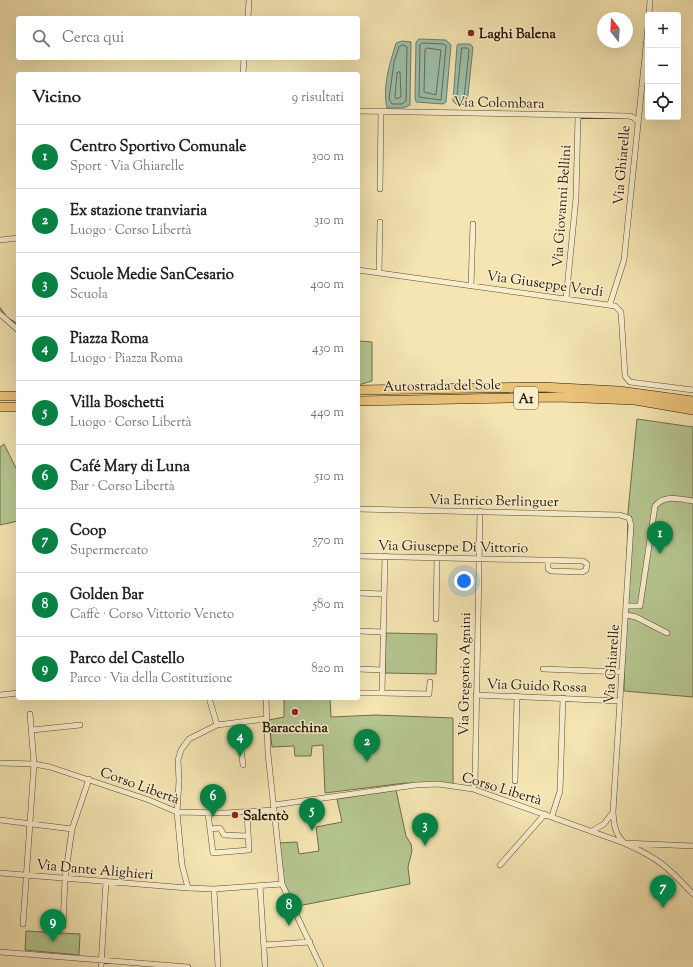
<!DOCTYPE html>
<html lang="it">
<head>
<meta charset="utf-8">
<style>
  :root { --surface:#fff; --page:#f2f2f2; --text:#222; --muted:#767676; --line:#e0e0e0; --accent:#0b8043 }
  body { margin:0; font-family:"Sorts Mill Goudy",serif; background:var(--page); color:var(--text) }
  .controls { position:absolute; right:12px; top:12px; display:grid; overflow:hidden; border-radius:4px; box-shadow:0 4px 16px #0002 }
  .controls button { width:36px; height:36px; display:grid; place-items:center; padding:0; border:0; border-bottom:1px solid var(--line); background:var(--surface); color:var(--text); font:20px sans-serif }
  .compass { position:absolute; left:597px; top:12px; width:36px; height:36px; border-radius:50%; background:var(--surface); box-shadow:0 4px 16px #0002; rotate:343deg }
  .you { position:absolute; left:464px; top:581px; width:14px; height:14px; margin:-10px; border:3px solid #fff; border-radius:50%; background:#1a73e8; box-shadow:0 0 0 6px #1a73e833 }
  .badge { display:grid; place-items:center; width:26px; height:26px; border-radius:50%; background:var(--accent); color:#fff; font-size:13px; font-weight:700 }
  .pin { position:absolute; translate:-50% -33px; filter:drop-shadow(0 1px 2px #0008) }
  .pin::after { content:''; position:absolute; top:21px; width:14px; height:12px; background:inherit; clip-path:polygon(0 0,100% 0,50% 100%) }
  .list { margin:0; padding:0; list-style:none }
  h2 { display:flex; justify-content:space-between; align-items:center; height:52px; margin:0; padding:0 16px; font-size:17px }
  h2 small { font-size:13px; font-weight:400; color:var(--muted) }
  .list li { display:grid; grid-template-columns:26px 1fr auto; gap:12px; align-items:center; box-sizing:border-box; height:64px; padding:0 16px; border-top:1px solid var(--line) }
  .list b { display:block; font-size:15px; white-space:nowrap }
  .list p { margin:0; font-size:13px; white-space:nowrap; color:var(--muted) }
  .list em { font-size:13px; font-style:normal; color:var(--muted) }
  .icon { flex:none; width:22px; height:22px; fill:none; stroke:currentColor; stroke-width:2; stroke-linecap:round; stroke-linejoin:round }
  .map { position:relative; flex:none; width:693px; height:967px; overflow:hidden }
  .search { position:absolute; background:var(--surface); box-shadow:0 4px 16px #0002; left:16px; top:16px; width:344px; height:44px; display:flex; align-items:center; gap:10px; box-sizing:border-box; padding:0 14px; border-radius:4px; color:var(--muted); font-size:15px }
  .panel { position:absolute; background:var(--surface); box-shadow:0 4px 16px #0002; left:16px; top:72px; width:344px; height:628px; border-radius:4px }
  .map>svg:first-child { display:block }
  .green { fill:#b5c690; stroke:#6f6e4a }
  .water { fill:#9cbfab; stroke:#6e7c69 }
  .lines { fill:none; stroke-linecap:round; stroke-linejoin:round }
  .shore { stroke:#626b58; stroke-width:1 }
  .stream { stroke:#6e7c69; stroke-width:1.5 }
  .minor-casing { stroke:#5c4a30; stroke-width:6 }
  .motorway-casing { stroke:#291705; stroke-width:10 }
  .minor { stroke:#f8eecd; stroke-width:5 }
  .motorway { stroke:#eac279; stroke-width:9 }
  .poi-dot { fill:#8f2418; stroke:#f8eecd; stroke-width:1.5 }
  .labels { text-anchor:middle; stroke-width:3; stroke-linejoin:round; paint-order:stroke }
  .shield { fill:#f8eecd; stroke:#675841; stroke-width:1 }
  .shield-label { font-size:13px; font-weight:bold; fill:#291705 }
  .poi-label { font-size:14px; font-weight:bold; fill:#291705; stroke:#f8eecd; text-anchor:start }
  .street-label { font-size:14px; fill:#291705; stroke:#f8eecd }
</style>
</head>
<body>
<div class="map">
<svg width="693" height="967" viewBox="0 0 693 967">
  <rect width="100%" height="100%" fill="#f4e5b2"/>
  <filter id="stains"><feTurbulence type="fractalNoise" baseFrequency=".005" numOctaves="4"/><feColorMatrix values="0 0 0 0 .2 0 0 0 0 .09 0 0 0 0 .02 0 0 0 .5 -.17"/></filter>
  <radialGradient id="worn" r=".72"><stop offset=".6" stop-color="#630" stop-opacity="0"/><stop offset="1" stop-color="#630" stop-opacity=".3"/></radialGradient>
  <path class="green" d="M358,341L372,342V381L358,385Z
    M637,419L693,427V697L624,691L628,512Z
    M4,444L18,472V521L0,525V447Z
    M386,633L437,634L436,674L385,673Z
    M284,698H330L331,717L376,715L453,718V785L405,783L325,793L323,745L312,746L311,756H295L294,746L272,747L269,720L284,717Z
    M396,790L406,836L411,844L412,851L408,867L410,884L293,907L282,880L279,843L297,842L299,854L319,851L316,827L342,822L337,799Z
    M26,931L80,934L79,955L25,950Z"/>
  <path class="water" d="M419,39L446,40L451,45L446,102L443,104L416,102L415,97L416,42Z
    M402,41L411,42L410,105L403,108H387C382,87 390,63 396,43Z
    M458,44H470L473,47L467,104L457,105L453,101L457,46Z"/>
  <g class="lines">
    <path class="shore" d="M422,43L444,44L446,46L441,100L419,97L420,45Z
      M403,45L407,47L406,101L402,104H392L389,99L394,62L399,47Z
      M427,48L441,50L436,95L424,92L425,50Z
      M462,48H467L469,50L464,99L459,101L457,99Z
      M400,72L401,97L396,99L395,97L397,73Z"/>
    <path class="stream" d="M0,308L7,318L18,324"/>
    <g class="minor-casing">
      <path id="minor" d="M649,15L650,0
        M248,18L249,0
        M243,74L244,58
        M358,111L629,116L633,117L637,121
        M380,189L381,112
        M0,240L18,238
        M358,270L615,306L621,312L625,376L630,382L693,390
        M379,273L380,222
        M471,286L473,224
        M566,299L576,198L578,116
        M610,304L624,260L648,27
        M0,314L18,330
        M358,509L620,515L629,518L631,525L613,812C614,826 615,833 624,843
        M358,556L583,561L587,564L586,570L582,572L551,571L548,569V560
        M385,556L382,693L429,694L430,682
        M358,593L384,594
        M626,606H640L655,506C665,494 678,499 693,501
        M626,615L636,617L667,633
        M436,619L437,558
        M358,631L383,632
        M358,669L383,670
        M543,669L622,672
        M358,693H382
        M0,695L18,693
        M476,695L620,701
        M209,698L217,725
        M266,698L268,754L282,884L321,967
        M265,719L217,725L189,739L181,750L178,760L179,781L177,812L182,865L188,888L214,889L282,884
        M238,722L243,765
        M32,730L80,725
        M0,763L34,764L50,767L149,800L177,812L225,813L274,810
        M515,781L517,696
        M473,789L475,784L480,511
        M274,805L416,785L438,784L473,789L624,843C658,858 668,867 693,894
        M208,813L213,853L249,850L247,812
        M552,816L560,791L563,698
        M0,820L72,829
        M210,829L220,828L224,835L248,836
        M592,831L604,824L613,812
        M625,843L693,846
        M500,865L545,814
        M0,873L188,888
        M260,886L265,965
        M214,889L218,967
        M23,924L34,764L30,714
        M63,926L65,878L72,829L89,779
        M264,945L310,942
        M0,952L188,967
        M101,967L106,881"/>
    </g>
    <g class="motorway-casing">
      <path id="motorway" d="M358,390L542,387L619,391L693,401
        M0,396H18
        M358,401L558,397L635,400L693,410
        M0,407H18"/>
    </g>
    <use href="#minor" class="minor"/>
    <use href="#motorway" class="motorway"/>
  </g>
  <g class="poi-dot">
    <circle cx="471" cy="33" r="4"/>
    <circle cx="295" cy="712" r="4"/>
    <circle cx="235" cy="815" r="4"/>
  </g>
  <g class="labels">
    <rect class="shield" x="514" y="387" width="24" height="22" rx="3"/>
    <g class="shield-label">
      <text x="526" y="403">A1</text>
    </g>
    <g class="poi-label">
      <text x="479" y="38">Laghi Balena</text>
      <text x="295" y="732" text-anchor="middle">Baracchina</text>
      <text x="243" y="820">Salentò</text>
    </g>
    <g class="street-label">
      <text transform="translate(499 102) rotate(1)" y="5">Via Colombara</text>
      <text transform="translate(621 165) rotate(-85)" y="5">Via Ghiarelle</text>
      <text transform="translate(561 206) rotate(-86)" y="5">Via Giovanni Bellini</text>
      <text transform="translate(545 283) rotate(8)" y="5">Via Giuseppe Verdi</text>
      <text transform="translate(442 385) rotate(-1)" y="5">Autostrada del Sole</text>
      <text transform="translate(494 500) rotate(1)" y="5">Via Enrico Berlinguer</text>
      <text transform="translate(453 546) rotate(1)" y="5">Via Giuseppe Di Vittorio</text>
      <text transform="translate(611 664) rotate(-86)" y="5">Via Ghiarelle</text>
      <text transform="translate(464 674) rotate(-89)" y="5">Via Gregorio Agnini</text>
      <text transform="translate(537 685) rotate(2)" y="5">Via Guido Rossa</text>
      <text transform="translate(140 785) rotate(20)" y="5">Corso Libertà</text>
      <text transform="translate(502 788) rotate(17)" y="5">Corso Libertà</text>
      <text transform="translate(95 869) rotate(5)" y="5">Via Dante Alighieri</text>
    </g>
  </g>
  <rect width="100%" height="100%" filter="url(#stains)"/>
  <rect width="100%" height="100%" fill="url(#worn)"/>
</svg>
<div class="controls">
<button>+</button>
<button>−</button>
<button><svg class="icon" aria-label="locate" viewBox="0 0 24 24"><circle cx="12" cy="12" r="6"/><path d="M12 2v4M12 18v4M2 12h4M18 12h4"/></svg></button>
</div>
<svg class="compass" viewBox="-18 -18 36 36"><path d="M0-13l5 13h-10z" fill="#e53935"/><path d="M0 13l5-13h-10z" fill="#767676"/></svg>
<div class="you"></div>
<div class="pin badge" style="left:660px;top:554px">1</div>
<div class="pin badge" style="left:367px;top:762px">2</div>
<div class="pin badge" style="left:425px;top:846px">3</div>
<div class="pin badge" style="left:240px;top:757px">4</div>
<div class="pin badge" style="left:312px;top:831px">5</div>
<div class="pin badge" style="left:213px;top:817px">6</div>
<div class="pin badge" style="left:663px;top:908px">7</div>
<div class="pin badge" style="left:289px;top:926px">8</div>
<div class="pin badge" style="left:53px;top:942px">9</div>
<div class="search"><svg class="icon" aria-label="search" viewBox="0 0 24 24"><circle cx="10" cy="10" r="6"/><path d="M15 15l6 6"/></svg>Cerca qui</div>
<section class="panel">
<h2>Vicino<small>9 risultati</small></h2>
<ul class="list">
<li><span class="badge">1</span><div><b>Centro Sportivo Comunale</b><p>Sport · Via Ghiarelle</p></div><em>300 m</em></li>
<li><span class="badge">2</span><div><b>Ex stazione tranviaria</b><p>Luogo · Corso Libertà</p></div><em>310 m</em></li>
<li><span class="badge">3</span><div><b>Scuole Medie SanCesario</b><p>Scuola</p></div><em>400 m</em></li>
<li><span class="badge">4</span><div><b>Piazza Roma</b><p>Luogo · Piazza Roma</p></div><em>430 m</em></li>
<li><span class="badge">5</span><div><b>Villa Boschetti</b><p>Luogo · Corso Libertà</p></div><em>440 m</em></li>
<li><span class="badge">6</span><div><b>Café Mary di Luna</b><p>Bar · Corso Libertà</p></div><em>510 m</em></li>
<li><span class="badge">7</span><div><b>Coop</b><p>Supermercato</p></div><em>570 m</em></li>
<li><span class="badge">8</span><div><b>Golden Bar</b><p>Caffè · Corso Vittorio Veneto</p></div><em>580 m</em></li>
<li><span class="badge">9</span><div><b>Parco del Castello</b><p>Parco · Via della Costituzione</p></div><em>820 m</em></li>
</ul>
</section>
</div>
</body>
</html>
